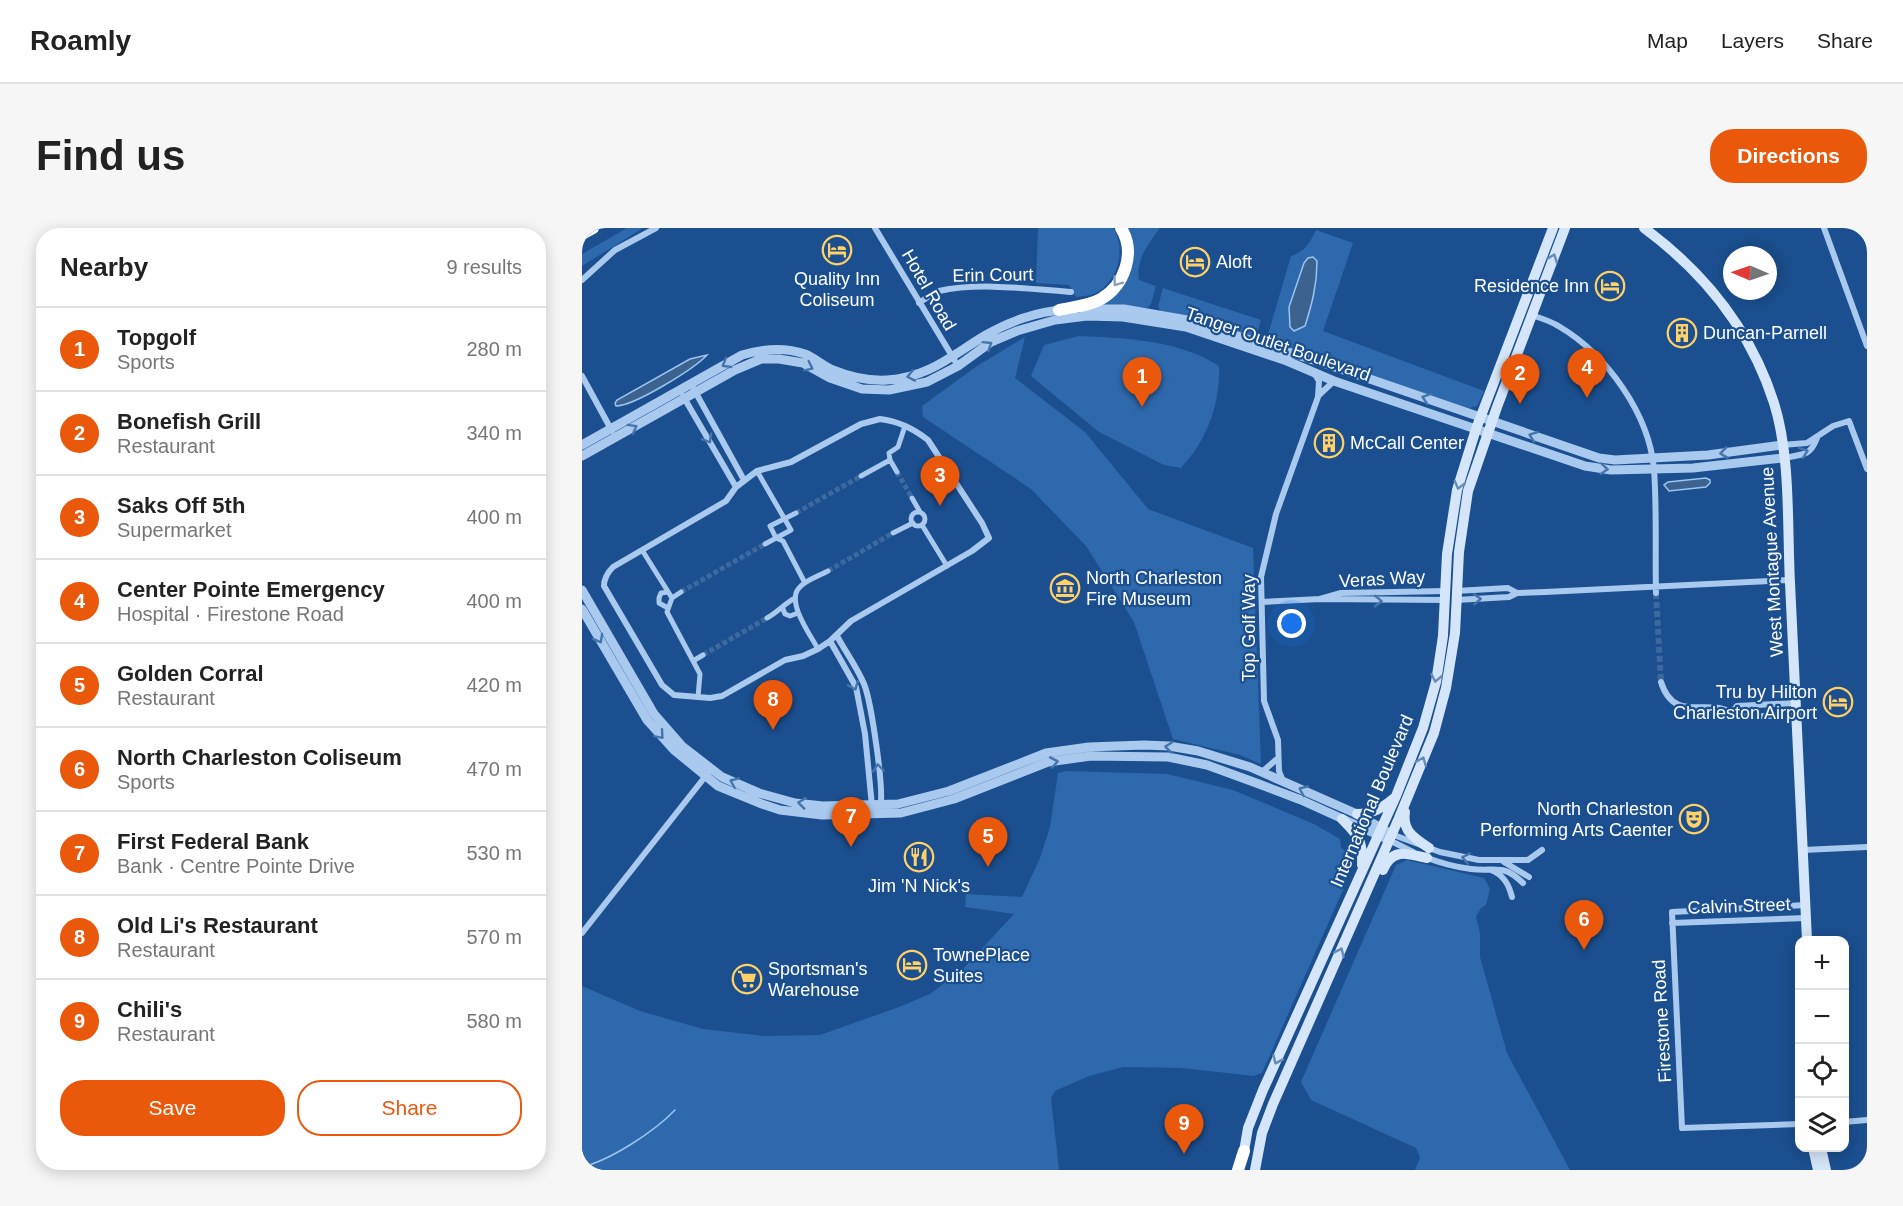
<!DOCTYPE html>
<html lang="en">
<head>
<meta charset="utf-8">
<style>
  :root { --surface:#fff; --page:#f6f6f6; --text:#222; --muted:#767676; --line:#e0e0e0; --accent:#ea580c }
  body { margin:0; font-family:Arial,sans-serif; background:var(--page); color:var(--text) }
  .controls { position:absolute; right:18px; bottom:18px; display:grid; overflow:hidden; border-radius:12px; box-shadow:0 3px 15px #0003 }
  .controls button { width:54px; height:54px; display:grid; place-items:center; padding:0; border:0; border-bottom:2px solid var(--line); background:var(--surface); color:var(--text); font:30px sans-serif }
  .compass { position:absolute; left:1141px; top:18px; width:54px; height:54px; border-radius:50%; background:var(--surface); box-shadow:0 3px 15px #0003; rotate:272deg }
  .you { position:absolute; left:710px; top:396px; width:21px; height:21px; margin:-15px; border:4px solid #fff; border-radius:50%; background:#1a73e8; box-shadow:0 0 0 9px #1a73e833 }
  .badge { display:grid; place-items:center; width:39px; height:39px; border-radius:50%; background:var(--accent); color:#fff; font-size:20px; font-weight:700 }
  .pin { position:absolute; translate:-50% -50px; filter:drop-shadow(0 2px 3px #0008) }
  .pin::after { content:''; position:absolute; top:32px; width:21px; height:18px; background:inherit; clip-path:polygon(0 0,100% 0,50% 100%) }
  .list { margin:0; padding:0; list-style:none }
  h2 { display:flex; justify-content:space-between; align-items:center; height:78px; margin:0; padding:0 24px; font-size:26px }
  h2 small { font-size:20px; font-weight:400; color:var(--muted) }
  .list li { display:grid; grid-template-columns:39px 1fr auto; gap:18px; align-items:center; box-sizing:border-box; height:84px; padding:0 24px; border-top:2px solid var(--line) }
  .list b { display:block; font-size:22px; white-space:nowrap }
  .list p { margin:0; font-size:20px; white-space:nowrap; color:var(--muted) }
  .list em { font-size:20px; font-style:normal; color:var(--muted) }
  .actions { display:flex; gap:12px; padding:18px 24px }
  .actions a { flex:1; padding:14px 0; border:2px solid var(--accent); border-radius:24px; text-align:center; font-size:21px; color:var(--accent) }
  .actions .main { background:var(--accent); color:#fff }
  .icon { flex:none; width:33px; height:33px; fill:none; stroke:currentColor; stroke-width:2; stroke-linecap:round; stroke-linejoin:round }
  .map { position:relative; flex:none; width:1285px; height:942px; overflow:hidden; border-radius:24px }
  header { display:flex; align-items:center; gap:36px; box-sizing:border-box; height:84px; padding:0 30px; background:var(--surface); border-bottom:2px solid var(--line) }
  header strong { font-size:28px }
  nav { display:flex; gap:33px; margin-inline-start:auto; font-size:21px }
  .intro { display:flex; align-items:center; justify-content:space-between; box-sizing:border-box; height:144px; padding:0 36px }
  h1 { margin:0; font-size:42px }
  .button { padding:15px 27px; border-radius:24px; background:var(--accent); color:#fff; font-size:21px; font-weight:700 }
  main { display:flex; gap:36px; padding:0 36px }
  aside { flex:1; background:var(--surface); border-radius:24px; box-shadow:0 3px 15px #0003 }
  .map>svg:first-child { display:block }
  .green { fill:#2e69ad }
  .water { fill:#3c6290; stroke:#9cc4f0; stroke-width:1.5 }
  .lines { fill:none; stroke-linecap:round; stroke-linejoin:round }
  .stream { stroke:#9cc4f0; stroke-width:1.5 }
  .pedestrian-tunnel { stroke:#3d69a0; stroke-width:5; stroke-dasharray:5 2.5; stroke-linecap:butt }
  .minor-tunnel { stroke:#3d69a0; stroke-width:6; stroke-dasharray:6 3; stroke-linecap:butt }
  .pedestrian { stroke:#a9c9ee; stroke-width:5 }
  .minor { stroke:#a9c9ee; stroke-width:6 }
  .tertiary { stroke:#a9c9ee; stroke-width:9 }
  .secondary { stroke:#d6e6fa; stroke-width:10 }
  .motorway { stroke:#fff; stroke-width:12 }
  .oneway { stroke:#668bba }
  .oneway2 { stroke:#829ec1 }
  .oneway3 { stroke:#4674ac }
  .labels { text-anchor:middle; stroke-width:4.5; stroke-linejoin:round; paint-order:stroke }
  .poi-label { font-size:18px; fill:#fff; stroke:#1b4f8f; text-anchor:start }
  .street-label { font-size:18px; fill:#fff; stroke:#1b4f8f }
</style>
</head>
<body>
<header>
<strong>Roamly</strong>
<nav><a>Map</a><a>Layers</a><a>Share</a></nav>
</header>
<div class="intro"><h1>Find us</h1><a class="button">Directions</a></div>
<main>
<aside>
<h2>Nearby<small>9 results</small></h2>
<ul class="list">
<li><span class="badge">1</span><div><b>Topgolf</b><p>Sports</p></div><em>280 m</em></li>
<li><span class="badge">2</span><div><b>Bonefish Grill</b><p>Restaurant</p></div><em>340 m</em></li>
<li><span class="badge">3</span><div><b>Saks Off 5th</b><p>Supermarket</p></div><em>400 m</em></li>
<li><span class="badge">4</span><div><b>Center Pointe Emergency</b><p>Hospital · Firestone Road</p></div><em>400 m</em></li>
<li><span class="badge">5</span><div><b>Golden Corral</b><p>Restaurant</p></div><em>420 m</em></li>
<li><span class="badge">6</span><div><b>North Charleston Coliseum</b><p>Sports</p></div><em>470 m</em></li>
<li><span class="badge">7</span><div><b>First Federal Bank</b><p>Bank · Centre Pointe Drive</p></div><em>530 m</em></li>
<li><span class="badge">8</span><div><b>Old Li's Restaurant</b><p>Restaurant</p></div><em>570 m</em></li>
<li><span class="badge">9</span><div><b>Chili's</b><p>Restaurant</p></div><em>580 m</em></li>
</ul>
<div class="actions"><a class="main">Save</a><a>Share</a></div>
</aside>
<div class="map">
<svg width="1285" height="942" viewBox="0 0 1285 942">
  <rect width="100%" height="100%" fill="#1b4f8f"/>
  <path class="green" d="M45,0H61L0,38V26Z
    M456,0H531C544,20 537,50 517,63C510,68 501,68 494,69L487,57L454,55Z
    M544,0H578C567,15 553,32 557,52L574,58L569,76L565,80L510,78L545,47Z
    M734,2L771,15L741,103L902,163L895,178L887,180L684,113L709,28C722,24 728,15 734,2Z
    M581,60L679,92L674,108L672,110L578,83L576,78Z
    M497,108C544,110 597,112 637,138C638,176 626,211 599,240L582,237L517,204L449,148L462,117Z
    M443,109L433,150L503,204L566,281L671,320L679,536L658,527L591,511L552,394L504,318L449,261L341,189L340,178L395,138Z
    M485,543L585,546L651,562L732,596L758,611L759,620L767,625L765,638L761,648L765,653L680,845L672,848L600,840L541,839L507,848L473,863L469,870L477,942H0V758L58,783L121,801L182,808L238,807L317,779L348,766L381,741L432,686L383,679L384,666L440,669L458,630L468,599L476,545Z
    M825,632L902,650L908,661L904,677L899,680L894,689L898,705V729L925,825L988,942H833L838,930L834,920L729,872L719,854L814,637Z"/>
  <path class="water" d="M731,29L735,33C735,57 730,76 723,98L712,103L708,99L707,79L722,35L726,30Z
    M125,127C112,141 52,178 34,178L33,175L35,172L108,131Z
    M1124,250L1128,252V255L1124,259L1087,263L1082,257L1086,254Z"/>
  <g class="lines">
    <path class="stream" d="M0,939C29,932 73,903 93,882"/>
    <path class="pedestrian-tunnel" d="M315,244L330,270
      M214,285L279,248
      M246,343L311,305
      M99,364L183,316
      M121,427L185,390"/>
    <path class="minor-tunnel" d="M1074,365L1079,454"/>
    <path class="pedestrian" d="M175,243L209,302L183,316
      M315,244L308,232L307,225L316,219L323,198
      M279,248L308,232
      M330,270L338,284
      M329 291a7 7 0 1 1 14 0a7 7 0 1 1-14 0Z
      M214,285L188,298L194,310L201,313L223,355
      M340,297L365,338
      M311,305L331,295
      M60,322L90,370
      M86,364L79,365L77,370V375L86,380
      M99,364L90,370L85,384L118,446L116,469
      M201,381L203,386L208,388L216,385
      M185,390C196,384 202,376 213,370
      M236,421C229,408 204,374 217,360C223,352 237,348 246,343
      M111,433L121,427"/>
    <path class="minor" d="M293,0L376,138
      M1242,0L1285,118
      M0,52L33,22L74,0
      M337,75C343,71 350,65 357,63C396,54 449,61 489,64
      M949,87C959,90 969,93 978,99C1025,127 1067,186 1072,241C1075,282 1073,324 1074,365
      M0,148L30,203
      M109,156L162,252
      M101,168L154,259
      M736,168L752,153
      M298,191C316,193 332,201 346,212L400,295L407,310L390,323L269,393L248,413L236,421L221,428L203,432L140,468L128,470L92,467L80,457L22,358C22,350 25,345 31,339L144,273L154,259L175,243L209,234L279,196Z
      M1200,217L1225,215L1251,198L1267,193L1285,241
      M1202,230C1220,226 1228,229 1235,210
      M874,363L926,360L935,365L963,364L1208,352
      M738,371L759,365L864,363
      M874,372L927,369L935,365
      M680,374L738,371L864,372
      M255,408C263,423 275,439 282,456C289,473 303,564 298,580
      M248,413L274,459L283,506L290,578
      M1079,454C1093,499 1131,465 1155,489L1215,487
      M1150,484L1155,478L1214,475
      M680,544L696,530
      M701,553L697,543L696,512L682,473L679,349L694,286L736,169L737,153L732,145
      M809,606L858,624L897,632H946L960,622
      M807,612L831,624
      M1221,622L1285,619
      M843,629C858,635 873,639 889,641C915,644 920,635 941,655
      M922,634L947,649
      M909,642C922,647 927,657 930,669
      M1090,695L1224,690
      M0,705L126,545
      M1262,894L1285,892
      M1218,896L1100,900L1090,684L1224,677"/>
    <path class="tertiary" d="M501,81H542L605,92L747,137L1017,230L1033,232L1126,227L1200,217
      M0,217L160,127C180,121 203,119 223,126C233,130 241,138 251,142C268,149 287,153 305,152C346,150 370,127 404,107C426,94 456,83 482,82
      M0,228L153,142L179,131H197L221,135L248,150L280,161L307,162L345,154L376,138L409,114L435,103L473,92L505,88L541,89L604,99L705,133L752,153L1003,238L1029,242L1111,240L1201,230
      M0,362L72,486L100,518L140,549L177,565L213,575L241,578L316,576L367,563L464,525L507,519L562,517L587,518L616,523L668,539L775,586L809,606
      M0,381L65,492L92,522L136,558L180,576L198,582L240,587L319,585L372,571L466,534L509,528L586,529L625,537L677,556L719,572L807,612"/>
    <path class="secondary" d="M1062,0C1123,45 1169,103 1192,175C1209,229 1205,298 1208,355C1214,474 1220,593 1225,712
      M823,584C820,603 832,610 847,620
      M775,586C790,586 800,580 811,571
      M760,591C777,608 781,613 780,637
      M801,642C810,619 826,626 845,630
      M1231,920L1236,942
      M1239,920L1244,942
      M661,929L666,900L681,862L814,568L841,500L854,454L861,408L865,326L875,262L894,201L971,0
      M673,942L680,905L691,876L817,590L852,505L864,460L873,405L877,324L886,263L915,179L983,0"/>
    <path class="motorway" d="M0,6L11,0
      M477,82C491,79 507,78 519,71C543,57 554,24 539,0
      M656,942L662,923"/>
  </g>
  <defs><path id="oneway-chevron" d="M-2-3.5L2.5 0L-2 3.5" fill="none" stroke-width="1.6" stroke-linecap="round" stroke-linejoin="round" transform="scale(1.5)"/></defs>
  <g class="oneway">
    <use href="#oneway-chevron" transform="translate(971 30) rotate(-69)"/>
    <use href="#oneway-chevron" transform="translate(877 257) rotate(105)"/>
    <use href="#oneway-chevron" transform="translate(854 450) rotate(101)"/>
    <use href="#oneway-chevron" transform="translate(840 533) rotate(-68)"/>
    <use href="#oneway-chevron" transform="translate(758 724) rotate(-66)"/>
    <use href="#oneway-chevron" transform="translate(695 832) rotate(114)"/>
  </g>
  <use class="oneway2" href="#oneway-chevron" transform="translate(535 54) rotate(126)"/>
  <g class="oneway3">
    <use href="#oneway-chevron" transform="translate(406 117) rotate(-32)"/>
    <use href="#oneway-chevron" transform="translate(144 136) rotate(149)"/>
    <use href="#oneway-chevron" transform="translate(227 139) rotate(26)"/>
    <use href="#oneway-chevron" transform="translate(329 148) rotate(169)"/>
    <use href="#oneway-chevron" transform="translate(844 170) rotate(-161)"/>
    <use href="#oneway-chevron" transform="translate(51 200) rotate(-29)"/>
    <use href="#oneway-chevron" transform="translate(951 208) rotate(-160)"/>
    <use href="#oneway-chevron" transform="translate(126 211) rotate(60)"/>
    <use href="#oneway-chevron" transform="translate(1222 224) rotate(-21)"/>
    <use href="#oneway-chevron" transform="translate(1142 225) rotate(173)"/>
    <use href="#oneway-chevron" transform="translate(1022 241) rotate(5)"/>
    <use href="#oneway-chevron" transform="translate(895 371) rotate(-3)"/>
    <use href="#oneway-chevron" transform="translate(796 373) rotate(1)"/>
    <use href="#oneway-chevron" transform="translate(17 411) rotate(61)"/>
    <use href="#oneway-chevron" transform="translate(272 458) rotate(67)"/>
    <use href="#oneway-chevron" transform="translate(78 507) rotate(49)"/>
    <use href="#oneway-chevron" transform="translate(587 519) rotate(-174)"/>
    <use href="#oneway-chevron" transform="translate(472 534) rotate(-10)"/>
    <use href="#oneway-chevron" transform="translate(296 540) rotate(-96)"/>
    <use href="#oneway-chevron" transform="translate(152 554) rotate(-157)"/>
    <use href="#oneway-chevron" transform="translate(721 562) rotate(-157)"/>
    <use href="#oneway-chevron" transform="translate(220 575) rotate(-173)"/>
    <use href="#oneway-chevron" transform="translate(884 630) rotate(-169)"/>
  </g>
  <defs>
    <g id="hotel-ring" transform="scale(1.5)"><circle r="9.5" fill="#1b4f8f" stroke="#ffd166" stroke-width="1.5"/><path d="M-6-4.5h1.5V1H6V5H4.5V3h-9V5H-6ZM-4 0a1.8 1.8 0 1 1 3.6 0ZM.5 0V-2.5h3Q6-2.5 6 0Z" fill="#ffd166"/></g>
    <g id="building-ring" transform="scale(1.5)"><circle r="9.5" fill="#1b4f8f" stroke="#ffd166" stroke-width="1.5"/><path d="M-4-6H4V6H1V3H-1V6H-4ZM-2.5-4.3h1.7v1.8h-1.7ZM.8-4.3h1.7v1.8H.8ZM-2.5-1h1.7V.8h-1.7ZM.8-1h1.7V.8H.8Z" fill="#ffd166"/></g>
    <g id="museum-ring" transform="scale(1.5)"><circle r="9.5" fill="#1b4f8f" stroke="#ffd166" stroke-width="1.5"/><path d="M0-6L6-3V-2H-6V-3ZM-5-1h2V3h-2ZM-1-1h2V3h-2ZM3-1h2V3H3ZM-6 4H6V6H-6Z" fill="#ffd166"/></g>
    <g id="theatre-ring" transform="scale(1.5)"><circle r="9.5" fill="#1b4f8f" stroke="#ffd166" stroke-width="1.5"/><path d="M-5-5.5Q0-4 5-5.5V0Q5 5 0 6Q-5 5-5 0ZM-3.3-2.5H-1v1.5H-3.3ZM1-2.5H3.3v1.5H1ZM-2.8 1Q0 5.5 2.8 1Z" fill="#ffd166"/></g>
    <g id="restaurant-ring" transform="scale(1.5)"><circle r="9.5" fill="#1b4f8f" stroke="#ffd166" stroke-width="1.5"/><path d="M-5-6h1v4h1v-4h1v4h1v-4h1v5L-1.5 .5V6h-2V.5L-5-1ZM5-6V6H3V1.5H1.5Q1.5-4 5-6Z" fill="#ffd166"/></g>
    <g id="supermarket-ring" transform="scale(1.5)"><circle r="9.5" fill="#1b4f8f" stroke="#ffd166" stroke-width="1.5"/><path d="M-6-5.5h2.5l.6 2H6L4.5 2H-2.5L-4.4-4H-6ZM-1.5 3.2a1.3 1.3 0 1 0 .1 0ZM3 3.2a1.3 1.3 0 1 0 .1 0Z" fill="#ffd166"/></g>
  </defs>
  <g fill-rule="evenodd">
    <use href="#hotel-ring" x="255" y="22"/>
    <use href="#hotel-ring" x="613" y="34"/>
    <use href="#hotel-ring" x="1028" y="58"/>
    <use href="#building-ring" x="1100" y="105"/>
    <use href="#building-ring" x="747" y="215"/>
    <use href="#museum-ring" x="483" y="360"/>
    <use href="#hotel-ring" x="1256" y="474"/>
    <use href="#theatre-ring" x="1112" y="591"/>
    <use href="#restaurant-ring" x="337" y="629"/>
    <use href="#hotel-ring" x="330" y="737"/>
    <use href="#supermarket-ring" x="165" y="751"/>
  </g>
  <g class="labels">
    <g class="poi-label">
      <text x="634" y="40">Aloft</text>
      <text x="255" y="57" text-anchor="middle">Quality Inn<tspan x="255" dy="21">Coliseum</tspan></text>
      <text x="1007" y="64" text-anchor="end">Residence Inn</text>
      <text x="1121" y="111">Duncan-Parnell</text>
      <text x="768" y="221">McCall Center</text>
      <text x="504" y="356">North Charleston<tspan x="504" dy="21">Fire Museum</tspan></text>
      <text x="1235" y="470" text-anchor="end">Tru by Hilton<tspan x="1235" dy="21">Charleston Airport</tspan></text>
      <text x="1091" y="587" text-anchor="end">North Charleston<tspan x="1091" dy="21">Performing Arts Caenter</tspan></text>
      <text x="337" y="664" text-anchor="middle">Jim 'N Nick's</text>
      <text x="351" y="733">TownePlace<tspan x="351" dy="21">Suites</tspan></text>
      <text x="186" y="747">Sportsman's<tspan x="186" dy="21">Warehouse</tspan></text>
    </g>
    <g class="street-label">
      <text transform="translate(411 47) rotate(-1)" y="6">Erin Court</text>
      <text transform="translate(347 62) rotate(60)" y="6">Hotel Road</text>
      <text transform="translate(696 116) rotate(19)" y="6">Tanger Outlet Boulevard</text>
      <text transform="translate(1190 334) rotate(-93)" y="6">West Montague Avenue</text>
      <text transform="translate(800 351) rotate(-3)" y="6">Veras Way</text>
      <text transform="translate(667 400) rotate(-90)" y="6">Top Golf Way</text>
      <text transform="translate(790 573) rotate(-67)" y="6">International Boulevard</text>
      <text transform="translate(1157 678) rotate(-2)" y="6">Calvin Street</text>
      <text transform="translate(1080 793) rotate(-93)" y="6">Firestone Road</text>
    </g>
  </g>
</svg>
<div class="controls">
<button>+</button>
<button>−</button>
<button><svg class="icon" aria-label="locate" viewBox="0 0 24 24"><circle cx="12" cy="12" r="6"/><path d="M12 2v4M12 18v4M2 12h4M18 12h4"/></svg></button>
<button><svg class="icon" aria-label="layers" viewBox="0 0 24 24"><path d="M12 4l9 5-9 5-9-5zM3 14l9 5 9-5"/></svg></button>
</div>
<svg class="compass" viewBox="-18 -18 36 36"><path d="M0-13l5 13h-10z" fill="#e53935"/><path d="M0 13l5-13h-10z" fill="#767676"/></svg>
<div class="you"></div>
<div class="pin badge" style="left:560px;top:179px">1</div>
<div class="pin badge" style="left:938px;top:176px">2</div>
<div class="pin badge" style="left:358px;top:278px">3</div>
<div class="pin badge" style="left:1005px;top:170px">4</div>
<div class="pin badge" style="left:406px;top:639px">5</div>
<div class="pin badge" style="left:1002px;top:722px">6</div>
<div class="pin badge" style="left:269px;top:619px">7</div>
<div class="pin badge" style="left:191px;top:502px">8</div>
<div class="pin badge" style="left:602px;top:926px">9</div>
</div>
</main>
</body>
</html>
